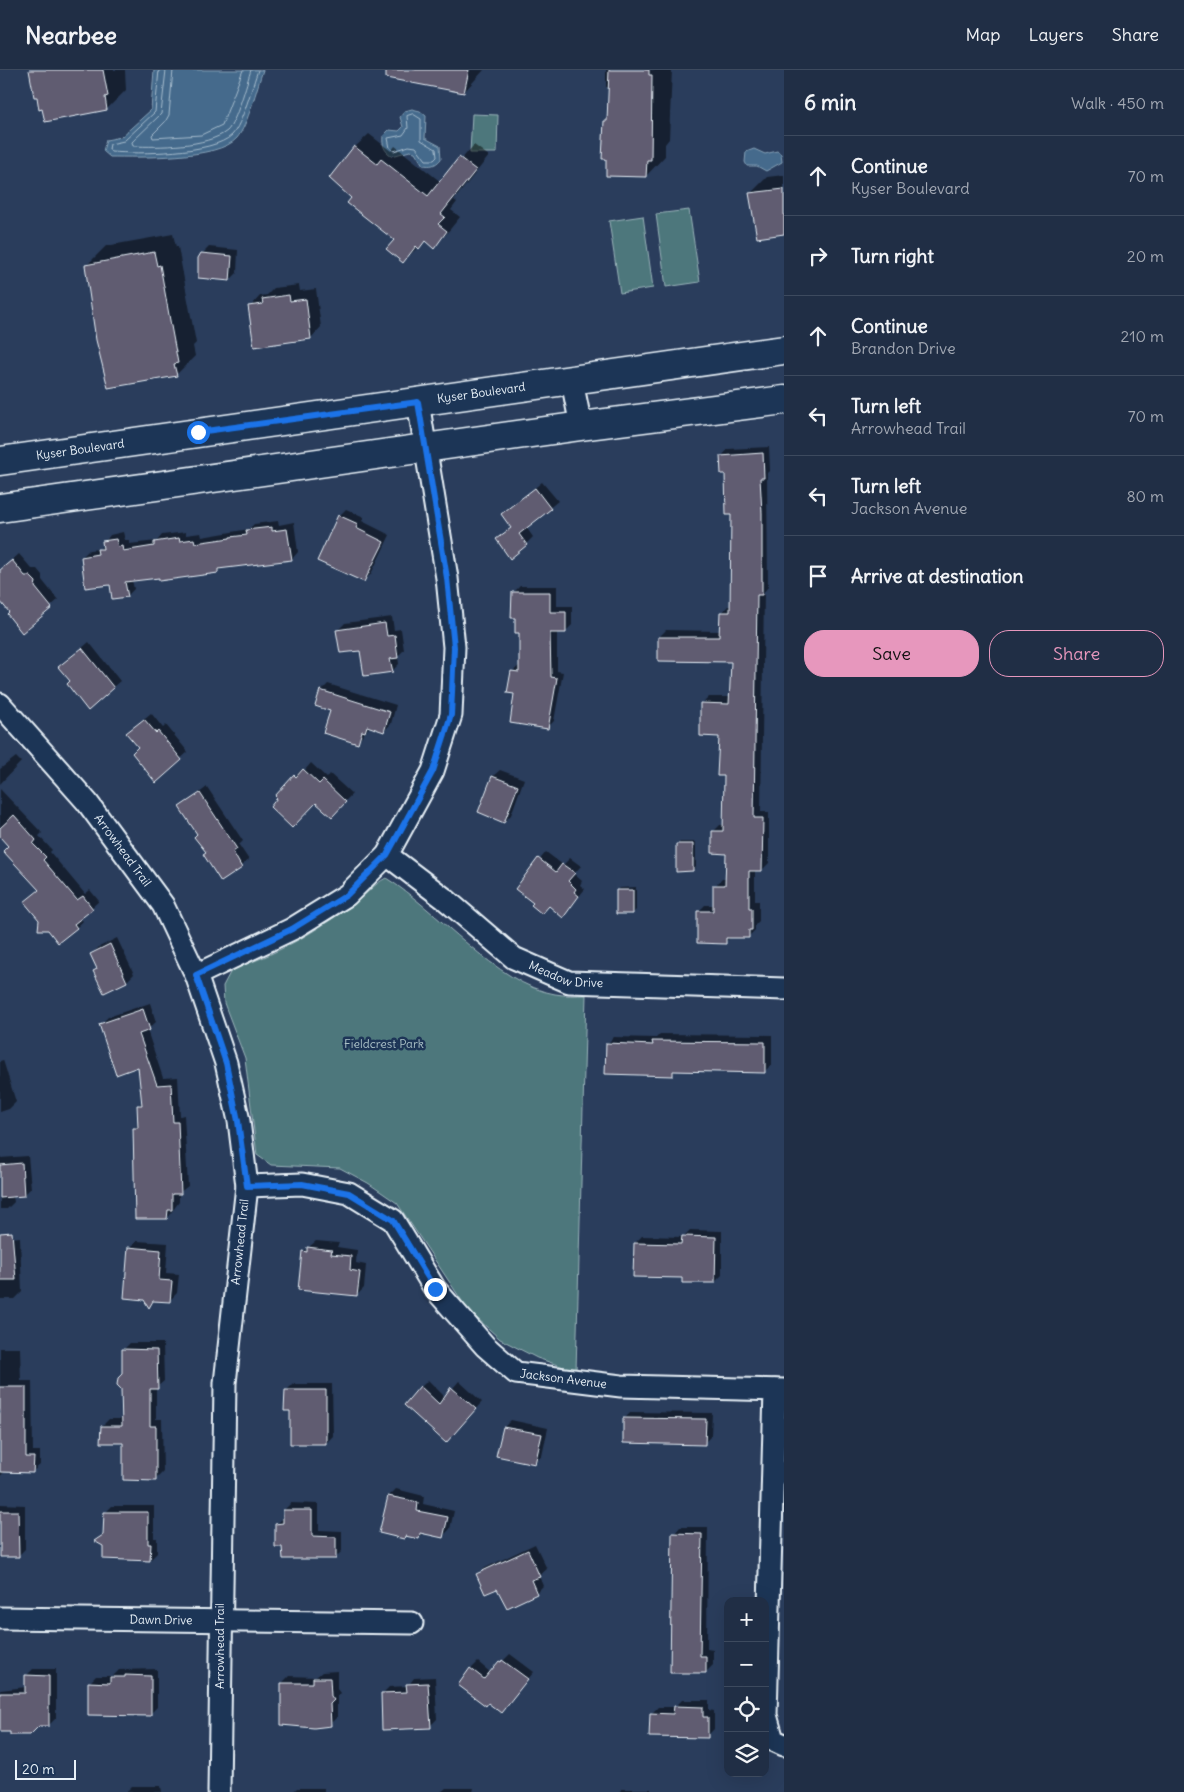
<!DOCTYPE html>
<html lang="en">
<head>
<meta charset="utf-8">
<style>
  :root { --surface:#202e45; --page:#28364c; --text:#f1f3f6; --muted:#a2a8b3; --line:#3d4a5e; --accent:#e797bd }
  body { margin:0; font-family:Delius,sans-serif; background:var(--page); color:var(--text) }
  .controls { position:absolute; right:15px; bottom:15px; display:grid; overflow:hidden; border-radius:10px; box-shadow:0 5px 20px #0002 }
  .controls button { width:45px; height:45px; display:grid; place-items:center; padding:0; border:0; border-bottom:1px solid var(--line); background:var(--surface); color:var(--text); font:25px sans-serif }
  .scale { position:absolute; left:15px; bottom:12px; width:61px; box-sizing:border-box; padding-left:5px; border:2px solid #e8f1f8; border-top:0; font-size:14px; line-height:18px; white-space:nowrap; color:#e8f1f8; -webkit-text-stroke:4px #1d3557; paint-order:stroke }
  .stop { position:absolute; width:15px; height:15px; margin:-11px; border:4px solid #1a73e8; border-radius:50%; background:#fff }
  .stop.end { background:#1a73e8; border-color:#fff; box-shadow:0 1px 5px #0008 }
  .list { margin:0; padding:0; list-style:none }
  h2 { display:flex; justify-content:space-between; align-items:center; height:65px; margin:0; padding:0 20px; font-size:21px }
  h2 small { font-size:16px; font-weight:400; color:var(--muted) }
  .list li { display:grid; grid-template-columns:32px 1fr auto; gap:15px; align-items:center; box-sizing:border-box; height:80px; padding:0 20px; border-top:1px solid var(--line) }
  .list b { display:block; font-size:19px; white-space:nowrap }
  .list p { margin:0; font-size:16px; white-space:nowrap; color:var(--muted) }
  .list em { font-size:16px; font-style:normal; color:var(--muted) }
  .actions { display:flex; gap:10px; padding:15px 20px }
  .actions a { flex:1; padding:11px 0; border:1px solid var(--accent); border-radius:20px; text-align:center; font-size:18px; color:var(--accent) }
  .actions .main { background:var(--accent); color:#111 }
  .icon { flex:none; width:28px; height:28px; fill:none; stroke:currentColor; stroke-width:2; stroke-linecap:round; stroke-linejoin:round }
  .map { position:relative; flex:none; width:784px; height:1722px; overflow:hidden }
  header { display:flex; align-items:center; gap:30px; box-sizing:border-box; height:70px; padding:0 25px; background:var(--surface); border-bottom:1px solid var(--line) }
  header strong { font-size:24px }
  nav { display:flex; gap:28px; margin-inline-start:auto; font-size:18px }
  main { display:flex }
  aside { flex:1; background:var(--surface) }
  .map>svg:first-child { display:block }
  .green { fill:#4d777b; stroke:#9ab4ba }
  .water { fill:#446b8c; stroke:#86a1b7 }
  .shadow { fill:#0007 }
  .lines { fill:none; stroke-linecap:round; stroke-linejoin:round }
  .shore { stroke:#a6bbcd; stroke-width:1 }
  .building { fill:#605b71; stroke:#e8f1f8 }
  .street-casing { stroke:#e8f1f8; stroke-width:25 }
  .secondary-casing { stroke:#e8f1f8; stroke-width:31 }
  .street { stroke:#1d3557; stroke-width:21 }
  .secondary { stroke:#1d3557; stroke-width:28 }
  .route { stroke:#1a73e8; stroke-width:6 }
  .labels { text-anchor:middle; stroke-width:5; stroke-linejoin:round; paint-order:stroke }
  .street-label { font-size:12px; fill:#e8f1f8; stroke:#1d3557 }
  .park-label { font-size:12px; fill:#aac0c6; stroke:#1d3557 }
</style>
</head>
<body>
<header>
<strong>Nearbee</strong>
<nav><a>Map</a><a>Layers</a><a>Share</a></nav>
</header>
<main>
<div class="map">
<svg width="784" height="1722" viewBox="0 0 784 1722">
  <rect width="100%" height="100%" fill="#2a3d5c"/>
  <filter id="ink" filterUnits="userSpaceOnUse"><feTurbulence type="fractalNoise" baseFrequency=".02" numOctaves="2"/><feDisplacementMap in="SourceGraphic" scale="10" xChannelSelector="R" yChannelSelector="G"/><feConvolveMatrix kernelMatrix="1 2 1 2 8 2 1 2 1" color-interpolation-filters="sRGB"/></filter>
  <g filter="url(#ink)">
    <path class="green" d="M472,44L498,45L497,83H470Z
      M689,140L700,212L666,217L656,144Z
      M643,146L653,218L620,223L609,151Z
      M386,808C437,839 497,915 555,924C565,926 576,925 586,925L576,1301L537,1288L500,1269L468,1240L397,1133L368,1113L340,1098L271,1095L257,1085L245,988L224,933L223,916L232,899C277,885 318,860 356,832C367,824 374,814 386,808Z"/>
    <path class="water" d="M154,0H263C257,17 248,55 237,68C218,90 138,87 110,87L103,81L106,70L121,67L151,40Z
      M412,39L420,41L426,46L425,68L440,76L441,89C435,96 431,96 423,95L415,82L410,81L392,86C384,81 382,75 383,66L389,60L399,61L403,57L400,47L405,41Z
      M754,79L765,84L777,81L781,84L782,92L766,101L757,96H747L745,92L746,82Z"/>
    <path class="shadow" d="M31,0H125L126,20L107,39Z
      M405,0H484L464,22Z
      M606,0H672L669,69L665,74V86L646,106L605,51L609,47L610,17H606Z
      M369,64L391,81L395,76L441,112L474,75L489,86L454,130L457,132L451,140L460,147L447,163L434,177L426,170L403,191L396,170L352,128L355,77Z
      M784,105V163L750,124L767,107Z
      M173,164L176,177H178L196,273L193,276L195,286L176,305L87,195L106,176Z
      M209,177L238,180L237,203L230,210L202,184Z
      M299,215L300,221L316,219L321,257L311,268L250,237L260,226L267,225L274,218Z
      M769,377L770,400L767,403L768,517L764,522L761,742H769V793L762,800L755,799V831H759V851L755,855V860L748,867H731L725,872L698,842L705,835H715V816L722,809H726L727,782L713,762L720,755H724L726,705L720,666L702,634L709,627H731L732,591L659,567L666,560L721,561V543L728,536H731L732,443L722,386L728,379Z
      M542,412L558,431L526,457L533,467L526,474L498,470L512,457L503,444Z
      M346,439L364,447L362,451L390,465L371,504L364,511L319,490L339,446Z
      M278,451L279,455L294,452L298,482L292,489L222,498L218,501L132,510L134,519L127,526L82,487L89,480L100,479L110,465L123,462L125,470H129V474L157,471L162,465L186,462V465L201,463L202,467L249,459L254,454Z
      M19,484L32,499H37L42,505V510L58,530L22,561L0,519V501Z
      M520,516H557V536H572V555L565,562H557V601L563,602L554,651L547,658L516,623L512,602L520,595L521,561L513,523Z
      M392,547L394,560L401,559L404,580L398,586L399,594L392,601L338,560L345,553Z
      M89,572L120,611L113,617L71,611L67,591Z
      M328,614L396,635L391,654L384,661L370,656L357,673L321,621Z
      M151,643L163,658L166,655L188,682L156,711L140,677L134,657Z
      M16,687L21,692L0,714V699Z
      M311,693L327,708L330,704L352,724L332,745L316,731L279,728L277,726L302,699L304,701Z
      M500,700L524,709L511,745L504,752L479,742L493,706Z
      M207,717L243,771L239,775L249,790L221,810L199,764L181,737Z
      M0,719L42,763L39,766L52,780L50,782L85,824L90,820L99,831L80,848L83,851L76,858L41,850L33,825L40,819L0,765Z
      M680,772H696V797L693,800L677,775Z
      M546,782L563,795L570,788L581,796L574,804L582,811L580,815L585,819L563,846L550,835L535,832L517,818Z
      M636,817V840L633,843L617,821L620,818Z
      M117,868L134,904L127,911L104,921L94,901L98,898L92,884L99,877Z
      M150,933L156,952L147,960L163,1008L178,1007L180,1046L184,1045L188,1116L179,1123V1132L167,1148L134,1059L139,1054L138,1036L143,1031L140,995L101,954L108,947Z
      M660,964L772,965V994L765,1001L676,1000L672,1004L607,974L614,967L656,968Z
      M3,990L16,1032L9,1039L0,1042V991Z
      M28,1086L31,1118L24,1125L13,1126L14,1132L7,1139H0V1088Z
      M690,1160L722,1161V1205L715,1212L683,1206L635,1173L642,1166L683,1167Z
      M20,1167L22,1222L15,1229H0V1169Z
      M137,1171L168,1173L166,1203L179,1204L177,1223L170,1230H155L149,1236L130,1178Z
      M316,1171L339,1173L337,1177L357,1180L356,1193L366,1195L364,1218L357,1225L303,1182Z
      M130,1273H163L164,1311L156,1318V1349H162L163,1402L156,1409L125,1371L102,1356L109,1349H123V1280Z
      M0,1278H20L21,1311H32L33,1381H40V1395L33,1401H6L0,1406Z
      M428,1310L445,1327L459,1311L482,1332L453,1364L421,1317Z
      M293,1314H332L333,1366L326,1373L291,1340L286,1321Z
      M631,1342L712,1343L711,1366L704,1373L624,1349Z
      M511,1350L548,1358L542,1386L535,1392L504,1357Z
      M396,1419L424,1426L423,1434L454,1441L450,1459L443,1466L423,1463L419,1467L407,1465L404,1468L389,1426Z
      M291,1433L319,1434V1460L342,1461V1481L335,1488L283,1475L277,1454L284,1447V1440Z
      M0,1434L25,1435V1479L18,1486L0,1485Z
      M112,1436H154V1468H157V1483L150,1490L96,1471L104,1463L105,1443Z
      M680,1457H708L707,1579L713,1580V1595L706,1602H672L674,1464Z
      M535,1474L547,1499L539,1506L543,1516L536,1523L498,1517L478,1504L485,1498Z
      M510,1584L534,1602L501,1641L471,1599L478,1592L491,1603Z
      M33,1599H56V1648L49,1655L0,1661V1620L26,1617V1606Z
      M157,1599V1637L150,1644L89,1613L96,1606H113L119,1600Z
      M337,1601V1619L340,1623L337,1626V1647L330,1654L282,1613L289,1606L316,1607L322,1602Z
      M435,1607L437,1649L430,1656L382,1624L389,1617L408,1616L414,1608Z
      M682,1630H709V1640L714,1641V1659L707,1666L651,1644L658,1637H675Z
      M132,1716H161L162,1722H126Z
      M297,1718H324V1722H293Z
      M446,1718H474L473,1722H441Z
      M622,1719H651V1722H619Z"/>
    <g class="lines">
      <path class="shore" d="M159,0L155,42L124,71L110,74L109,79L111,82C138,84 213,84 232,65C242,55 253,14 258,0
        M166,0L161,44L132,72L133,76C158,77 207,77 227,61C236,53 247,12 251,0
        M173,0L169,45L165,52L152,65L153,68L201,65L222,55L243,0
        M413,44L421,49V70L436,79L437,87L434,90H426L416,77L409,76L394,81L390,78L388,68L403,65L408,58L407,46Z"/>
    </g>
    <path class="building" d="M29,0H103L108,26L105,27L107,40L45,52L42,39L39,40L37,27H34Z
      M386,0H469L464,23L386,8Z
      M609,0H649V5H652L651,90H647L646,107L606,106V89H602L604,51H607Z
      M354,76L377,94L381,89L428,126L459,87L476,100L441,144L445,147L438,154L447,161L434,179L425,171L419,179L416,176L403,193L386,179L394,170L347,133L351,128L329,108Z
      M784,119V164L757,168L749,123Z
      M154,182L157,196L160,195L171,256L178,293L174,294L177,306L108,318L96,270L85,195Z
      M201,183L232,186L230,211L198,208V188Z
      M289,225L290,231L306,229L311,269L254,277L248,236L263,234L262,229Z
      M763,383L764,408H760L762,443V525H757L754,748H763L762,801H749V838H752V860H749V868H726V874L697,873V841H713V815H725L726,784L712,783V761H723L724,706H717L719,667L700,666V633L729,634L731,592L658,591V567H719L720,542H730L731,445H726L725,404H721L720,386Z
      M535,418L551,439L519,464L527,475L510,489L496,469L511,458L501,444Z
      M338,445L358,454L356,458L384,472L364,512L317,491Z
      M272,457V461L287,459L292,490L218,499V503L159,511V508L125,512L128,527L112,529L110,515L85,518L81,487L98,484L97,479H103L102,471L116,469L118,477L122,476L123,481L154,476V472L179,468L180,471L194,469L195,473L230,468V467L247,465L246,460Z
      M12,490L25,506H30L36,512L35,517L52,538L22,563L7,544L9,542L0,531V500Z
      M512,522H550V542H566V563H550L551,607L557,608L548,659L510,653L514,624L507,623L511,601L519,602V563H515V548H511Z
      M385,553L387,566L395,565L398,588L390,589L393,602L364,606L360,581L340,583L336,560Z
      M82,578L114,618L88,641L67,614L70,611L58,597Z
      M320,620L390,642L384,662L367,656L365,662L362,661L358,674L323,663L330,641L315,636Z
      M144,649L156,663L158,661L182,690L156,713L132,683L138,677L126,663Z
      M303,699L319,714L323,710L346,732L332,747L316,733L292,758L270,737L277,728L275,726L294,705L296,707Z
      M492,706L518,716L504,753L478,742Z
      M200,723L237,779L233,782L242,798L221,812L203,784L206,782L194,767L197,764L179,737Z
      M14,745L36,770L33,774L46,787L43,790L77,830L83,826L93,839L74,854L77,858L58,873L48,860H38L39,850L24,832L39,820L3,781L8,776L0,767V758Z
      M676,774H693V801L676,802Z
      M538,788L556,802L562,794L575,803L568,811L576,819L574,822L579,826L563,848L549,836L542,844L531,835L533,833L515,819Z
      M616,820H633V844H616Z
      M110,874L127,912L104,923L93,901L97,899L90,884Z
      M143,939L150,960L139,964L157,1015L171,1014L173,1052H178L181,1124H172V1140H168L167,1149H135L133,1058H138L137,1035H142L138,997L116,1005L99,954Z
      M652,971L765,972V1003L673,1001V1006L605,1004L606,973L653,975Z
      M22,1093L24,1126L0,1128V1095Z
      M12,1162L16,1210H0V1163Z
      M682,1166L716,1167L715,1213H682V1208L633,1207L634,1173L681,1174Z
      M128,1177L161,1180L159,1210L172,1211L170,1232L153,1231L149,1238L144,1230L124,1228Z
      M307,1177L332,1180L331,1184L351,1186L350,1200L360,1202L357,1226L298,1220L302,1181L307,1182Z
      M122,1279L157,1280L158,1319H150V1356H156V1411L123,1410V1373H100L101,1356H122L121,1319L117,1315L118,1308L122,1304Z
      M420,1316L439,1334L451,1317L476,1339L446,1373L404,1335Z
      M0,1317H26V1387H34L33,1403L0,1402Z
      M285,1320H326V1374H290V1341H284Z
      M623,1348L706,1349L705,1375L623,1373Z
      M503,1357L542,1364L535,1394L496,1386Z
      M388,1426L418,1432L417,1441L448,1447L443,1468L420,1463L419,1469L405,1466L404,1469L379,1463Z
      M283,1440H312V1466L336,1467V1489H283L282,1477H275V1454L283,1453Z
      M0,1441H18L19,1487H0Z
      M104,1442H148V1474H151L150,1491L103,1489V1476L94,1471L103,1465Z
      M672,1463L702,1464L700,1586H706V1603H670Z
      M528,1480L540,1507L531,1510L537,1524L507,1538L497,1519L485,1524L476,1504Z
      M502,1590L528,1609L501,1643L488,1633L486,1636L458,1615L470,1598L484,1609L499,1591L501,1592Z
      M25,1605L49,1606V1656H39L30,1665H10V1662H0V1623H25Z
      M125,1605L151,1606V1646L88,1645V1612L110,1613V1607H125Z
      M313,1608H330L331,1626L334,1630L330,1634L331,1656L314,1658L281,1655V1613H313Z
      M428,1613L431,1658L382,1660L381,1623L407,1622L406,1614Z
      M674,1636L703,1637V1647H708V1668L649,1667L650,1643L673,1644Z"/>
    <g class="lines">
      <g class="street-casing">
        <g id="street">
          <path d="M572,311L581,356"/>
          <path id="s1" d="M0,634L87,732L163,835L196,905L226,993L239,1051L247,1116L225,1313L219,1722"/>
          <path id="s2" d="M387,785L445,829L514,888L569,912L784,919"/>
          <path d="M196,905L292,859L347,825L387,785L433,701L451,645L454,577L447,508L418,332"/>
          <path id="s3" d="M247,1116L302,1114L349,1123L393,1150L435,1219L485,1276L516,1303L621,1316L784,1320"/>
          <path d="M775,1320L766,1645L773,1670L784,1675"/>
          <path id="s4" d="M0,1548L412,1553"/>
        </g>
      </g>
      <g class="secondary-casing">
        <g id="secondary">
          <path id="s5" d="M0,391L784,280"/>
          <path d="M0,438L581,356L784,330"/>
        </g>
      </g>
      <use href="#street" class="street"/>
      <use href="#secondary" class="secondary"/>
    </g>
  </g>
  <g class="lines" filter="url(#ink)">
    <path class="route" d="M198,362L418,332L447,508L454,577L451,645L433,701L387,785L347,825L292,859L196,905L226,993L238,1051L247,1116L302,1114L349,1123L393,1150L435,1219"/>
  </g>
  <g class="labels">
    <g class="street-label">
      <text dy="4" stroke="none"><textPath href="#s5" startOffset="486">Kyser Boulevard</textPath></text>
      <text dy="4" stroke="none"><textPath href="#s5" startOffset="81">Kyser Boulevard</textPath></text>
      <text dy="4" stroke="none"><textPath href="#s1" startOffset="191">Arrowhead Trail</textPath></text>
      <text dy="4" stroke="none"><textPath href="#s2" startOffset="219">Meadow Drive</textPath></text>
      <text transform="translate(240 1172) rotate(-84)" y="4">Arrowhead Trail</text>
      <text dy="4" stroke="none"><textPath href="#s3" startOffset="400">Jackson Avenue</textPath></text>
      <text dy="4" stroke="none"><textPath href="#s4" startOffset="161">Dawn Drive</textPath></text>
      <text transform="translate(220 1576) rotate(-90)" y="4">Arrowhead Trail</text>
    </g>
    <g class="park-label">
      <text x="384" y="978">Fieldcrest Park</text>
    </g>
  </g>
</svg>
<div class="controls">
<button>+</button>
<button>−</button>
<button><svg class="icon" aria-label="locate" viewBox="0 0 24 24"><circle cx="12" cy="12" r="6"/><path d="M12 2v4M12 18v4M2 12h4M18 12h4"/></svg></button>
<button><svg class="icon" aria-label="layers" viewBox="0 0 24 24"><path d="M12 4l9 5-9 5-9-5zM3 14l9 5 9-5"/></svg></button>
</div>
<div class="scale">20 m</div>
<div class="stop" style="left:198px;top:362px"></div>
<div class="stop end" style="left:435px;top:1219px"></div>
</div>
<aside>
<h2>6 min<small>Walk · 450 m</small></h2>
<ul class="list">
<li><svg class="icon" aria-label="ahead" viewBox="0 0 24 24"><path d="M12 20V5M6 11l6-6 6 6"/></svg><div><b>Continue</b><p>Kyser Boulevard</p></div><em>70 m</em></li>
<li><svg class="icon" aria-label="right" viewBox="0 0 24 24"><path d="M7 20v-9h11M14 6l5 5-5 5"/></svg><div><b>Turn right</b></div><em>20 m</em></li>
<li><svg class="icon" aria-label="ahead" viewBox="0 0 24 24"><path d="M12 20V5M6 11l6-6 6 6"/></svg><div><b>Continue</b><p>Brandon Drive</p></div><em>210 m</em></li>
<li><svg class="icon" aria-label="left" viewBox="0 0 24 24"><path d="M17 20v-9H6M10 6l-5 5 5 5"/></svg><div><b>Turn left</b><p>Arrowhead Trail</p></div><em>70 m</em></li>
<li><svg class="icon" aria-label="left" viewBox="0 0 24 24"><path d="M17 20v-9H6M10 6l-5 5 5 5"/></svg><div><b>Turn left</b><p>Jackson Avenue</p></div><em>80 m</em></li>
<li><svg class="icon" aria-label="arrive" viewBox="0 0 24 24"><path d="M6 21V4h12l-3 4 3 4H6"/></svg><div><b>Arrive at destination</b></div></li>
</ul>
<div class="actions"><a class="main">Save</a><a>Share</a></div>
</aside>
</main>
</body>
</html>
